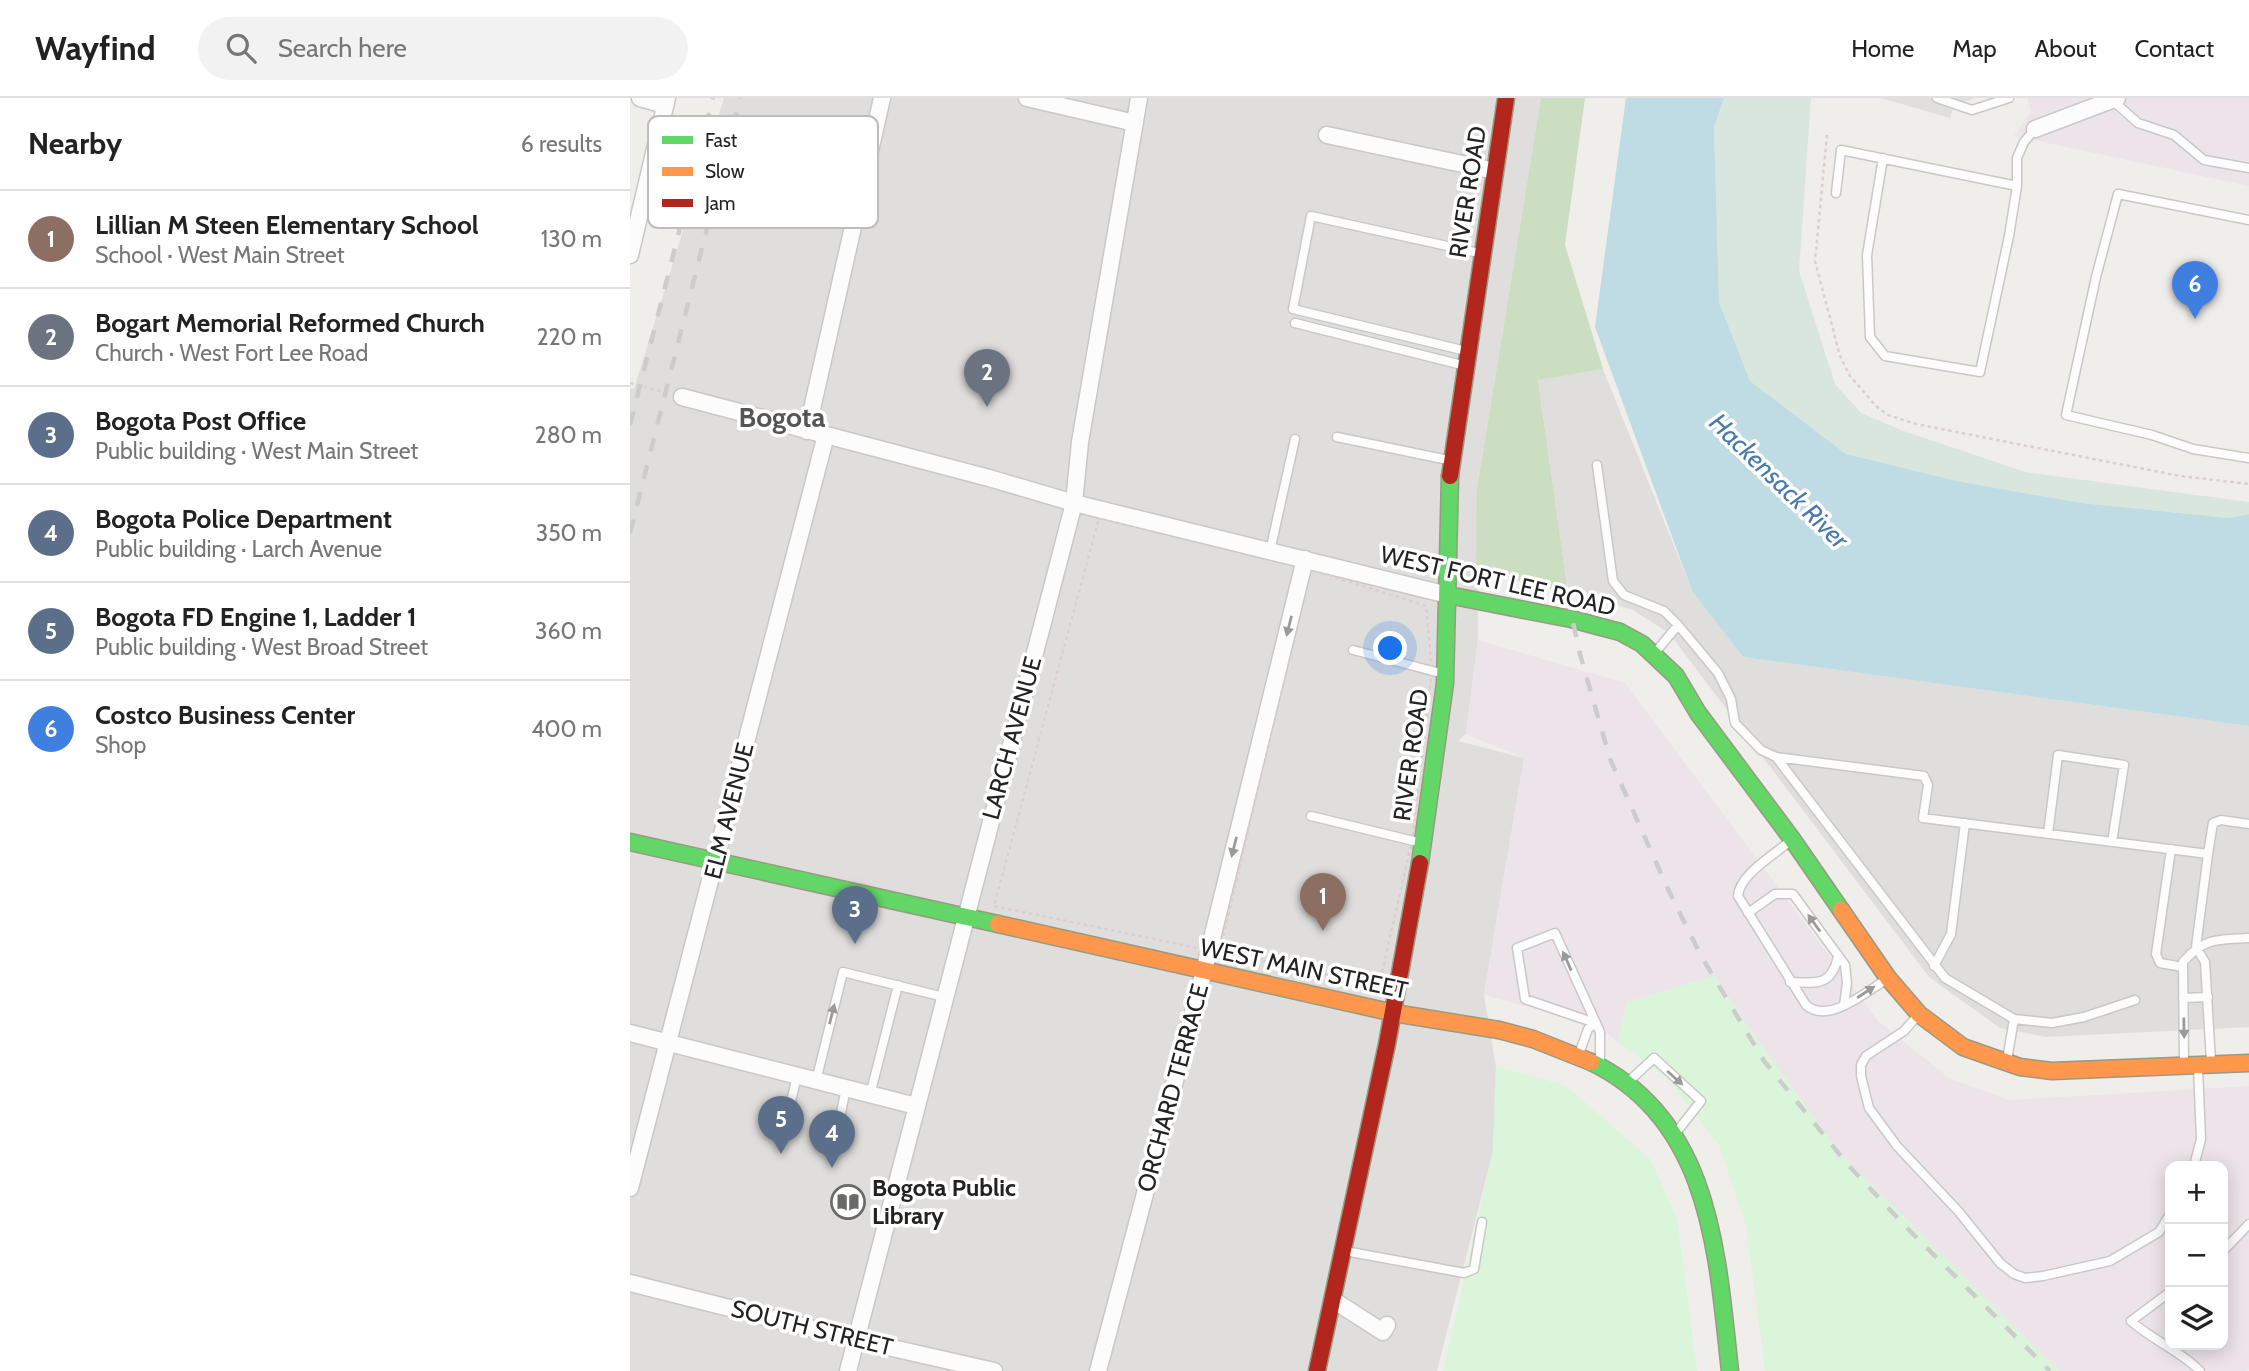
<!DOCTYPE html>
<html lang="en">
<head>
<meta charset="utf-8">
<style>
  :root { --surface:#fff; --page:#f2f2f2; --text:#222; --muted:#767676; --line:#e0e0e0; --accent:#1a73e8 }
  body { margin:0; font-family:Cabin,sans-serif; background:var(--page); color:var(--text) }
  .controls { position:absolute; right:21px; bottom:21px; display:grid; overflow:hidden; border-radius:14px; box-shadow:0 4px 18px #0003 }
  .controls button { width:63px; height:63px; display:grid; place-items:center; padding:0; border:0; border-bottom:2px solid var(--line); background:var(--surface); color:var(--text); font:35px sans-serif }
  .you { position:absolute; left:761px; top:551px; width:24px; height:24px; margin:-18px; border:5px solid #fff; border-radius:50%; background:#1a73e8; box-shadow:0 0 0 10px #1a73e833 }
  .badge { display:grid; place-items:center; width:46px; height:46px; border-radius:50%; background:var(--accent); color:#fff; font-size:23px; font-weight:700 }
  .pin { position:absolute; translate:-50% -58px; filter:drop-shadow(0 2px 4px #0008) }
  .pin::after { content:''; position:absolute; top:37px; width:24px; height:21px; background:inherit; clip-path:polygon(0 0,100% 0,50% 100%) }
  .list { margin:0; padding:0; list-style:none }
  h2 { display:flex; justify-content:space-between; align-items:center; height:91px; margin:0; padding:0 28px; font-size:30px }
  h2 small { font-size:23px; font-weight:400; color:var(--muted) }
  .list li { display:grid; grid-template-columns:46px 1fr auto; gap:21px; align-items:center; box-sizing:border-box; height:98px; padding:0 28px; border-top:2px solid var(--line) }
  .list b { display:block; font-size:26px; white-space:nowrap }
  .list p { margin:0; font-size:23px; white-space:nowrap; color:var(--muted) }
  .list em { font-size:23px; font-style:normal; color:var(--muted) }
  .icon { flex:none; width:38px; height:38px; fill:none; stroke:currentColor; stroke-width:2; stroke-linecap:round; stroke-linejoin:round }
  .map { position:relative; flex:none; width:1619px; height:1273px; overflow:hidden }
  header { display:flex; align-items:center; gap:42px; box-sizing:border-box; height:98px; padding:0 35px; background:var(--surface); border-bottom:2px solid var(--line) }
  header strong { font-size:33px }
  nav { display:flex; gap:38px; margin-inline-start:auto; font-size:24px }
  .search { width:490px; height:63px; background:var(--page); display:flex; align-items:center; gap:18px; box-sizing:border-box; padding:0 24px; border-radius:38px; color:var(--muted); font-size:26px }
  main { display:flex }
  aside { flex:1; background:var(--surface) }
  .map>svg:first-child { display:block }
  .residential { fill:#dfdedc }
  .industrial { fill:#ede4e9; fill-rule:evenodd }
  .forest { fill:#cbdec1 }
  .wetland { fill:#d9e6de }
  .park { fill:#daf5da }
  .parking { fill:#e0dfde }
  .water { fill:#bfdbe3 }
  .lines { fill:none; stroke-linecap:round; stroke-linejoin:round }
  .lane-casing { stroke:#c9c8c7; stroke-width:11 }
  .street-casing { stroke:#c9c8c7; stroke-width:19 }
  .fast-casing { stroke:#999a82; stroke-width:19 }
  .slow-casing { stroke:#999a82; stroke-width:19 }
  .jam-casing { stroke:#999a82; stroke-width:19 }
  .path { stroke:#dccecd; stroke-width:2.5; stroke-dasharray:3.5 3.5; stroke-linecap:butt }
  .lane { stroke:#fdfcfc; stroke-width:8 }
  .street { stroke:#fdfcfc; stroke-width:16 }
  .fast { stroke:#63d668; stroke-width:16 }
  .slow { stroke:#ff974d; stroke-width:16 }
  .jam { stroke:#b3261e; stroke-width:16 }
  .rail { stroke:#ccc; stroke-width:4.5; stroke-dasharray:14 14; stroke-linecap:butt }
  .oneway { fill:#9a9a9a }
  .labels { text-anchor:middle; stroke-width:7; stroke-linejoin:round; paint-order:stroke }
  .street-label { font-size:24px; fill:#222; stroke:#fff }
  .poi-label { font-size:24px; font-weight:bold; fill:#222; stroke:#fff; text-anchor:start }
  .water-label { font-size:26px; font-style:italic; fill:#4a7aab; stroke:#fff }
  .quarter-label { font-size:28px; font-weight:bold; fill:#555; stroke:#fff }
  .key { fill:#fff; stroke:#bdbdbd; stroke-width:2 }
  .key-label { font-size:19px; fill:#222 }
</style>
</head>
<body>
<header>
<strong>Wayfind</strong>
<div class="search"><svg class="icon" aria-label="search" viewBox="0 0 24 24"><circle cx="10" cy="10" r="6"/><path d="M15 15l6 6"/></svg>Search here</div>
<nav><a>Home</a><a>Map</a><a>About</a><a>Contact</a></nav>
</header>
<main>
<aside>
<h2>Nearby<small>6 results</small></h2>
<ul class="list">
<li><span class="badge" style="background:#8d6e63">1</span><div><b>Lillian M Steen Elementary School</b><p>School · West Main Street</p></div><em>130 m</em></li>
<li><span class="badge" style="background:#6b7280">2</span><div><b>Bogart Memorial Reformed Church</b><p>Church · West Fort Lee Road</p></div><em>220 m</em></li>
<li><span class="badge" style="background:#5c6f8a">3</span><div><b>Bogota Post Office</b><p>Public building · West Main Street</p></div><em>280 m</em></li>
<li><span class="badge" style="background:#5c6f8a">4</span><div><b>Bogota Police Department</b><p>Public building · Larch Avenue</p></div><em>350 m</em></li>
<li><span class="badge" style="background:#5c6f8a">5</span><div><b>Bogota FD Engine 1, Ladder 1</b><p>Public building · West Broad Street</p></div><em>360 m</em></li>
<li><span class="badge" style="background:#3f7fe0">6</span><div><b>Costco Business Center</b><p>Shop</p></div><em>400 m</em></li>
</ul>
</aside>
<div class="map">
<svg width="1619" height="1273" viewBox="0 0 1619 1273">
  <rect width="100%" height="100%" fill="#f0eeeb"/>
  <path class="residential" d="M94,0H911L847,390L848,542L836,636L828,643L894,660L854,897L866,969L863,1053L807,1273H0V290L4,291Z
    M973,271L1062,493L1113,559L1619,628V929L1417,939L1370,930L1299,879L1039,535L1001,511L938,495L908,281Z"/>
  <path class="industrial" d="M1397,0H1619V88L1384,38L1401,13Z
    M848,542L995,585L1249,924L1319,980L1379,1002L1619,988V1271L1617,1273H1429L1209,1054L1114,923L1085,878L997,904L988,944L967,928L854,897L894,660L836,636ZM1540,1068H1593V1247H1540Z"/>
  <path class="forest" d="M911,0H955L935,147L973,271L908,282L938,495L846,472L847,390Z"/>
  <path class="wetland" d="M1094,0H1181L1169,173L1205,286L1231,315L1271,332L1395,374L1619,404V416L1599,420L1451,405L1327,383L1216,356L1120,283L1089,204L1084,29Z"/>
  <path class="park" d="M1085,878L1114,923L1209,1054L1429,1273H1135L1116,1128L1089,1047L1037,980L988,944L997,904Z
    M866,969L935,987L1020,1061L1047,1120L1067,1273H813L863,1053Z"/>
  <path class="parking" d="M1251,0H1342L1343,1L1324,7L1320,20Z"/>
  <path class="water" d="M996,0H1094L1084,29L1089,204L1120,283L1216,356L1327,383L1451,405L1599,420L1619,416V628L1113,559L1062,493L965,229Z"/>
  <g class="lines">
    <g class="lane-casing">
      <path id="lane" d="M1307,0L1342,12L1379,0
        M1482,2L1508,25L1544,37L1574,62L1619,70
        M1253,60L1237,157L1240,239L1255,258L1350,274L1379,138L1387,88V60L1394,44L1405,31
        M1206,95L1211,52L1387,88
        M1619,122L1488,96L1466,179L1436,317L1522,337L1563,351L1619,360
        M665,225L832,267
        M836,253L663,211L681,118L849,155
        M707,339L818,362
        M967,367L983,483L994,497L1034,513L1048,527L1024,556
        M640,453L665,341
        M1048,527L1088,575L1101,601L1105,625L1131,652L1146,659L1294,678L1298,687L1293,720L1578,756L1566,849L1575,864L1581,963
        M723,552L814,576
        M1146,659L1315,880L1384,921L1377,962
        M681,718L792,745
        M1418,736L1428,657L1494,667L1482,744
        M1160,743C1144,757 1109,777 1108,798L1176,907C1198,927 1237,893 1257,881
        M1541,751L1526,856L1530,865L1553,869
        M1578,756L1583,725L1591,722L1619,726
        M1118,815L1145,796H1163L1215,867L1217,885L1214,907
        M1304,868L1321,836L1335,725
        M1160,884C1186,885 1201,889 1208,859
        M1553,900L1578,899
        M1288,917L1274,933L1236,958L1231,967V978L1239,1010L1267,1048L1329,1114L1370,1165L1384,1176L1395,1180L1413,1178L1480,1163L1529,1134L1540,1116
        M1384,921L1422,925L1454,919L1505,902
        M965,925L895,901L887,850L925,835L970,934V966
        M949,956L958,931L965,925
        M1554,964L1553,864C1574,840 1588,841 1619,840
        M186,983L213,874L314,899
        M997,985L1024,960L1071,1003L1045,1036
        M240,997L268,887
        M156,1024L167,978
        M207,1034L216,990
        M1564,1068L1571,1041L1568,969
        M715,1153L834,1175L844,1171L852,1124
        M1593,1153L1619,1126
        M1540,1194L1501,1223C1522,1242 1551,1253 1570,1273"/>
    </g>
    <g class="street-casing">
      <path id="street" d="M10,0L35,7
        M397,0L505,25
        M1405,31L1487,0
        M697,37L865,73
        M0,157L37,0
        M52,299L359,380L444,405L818,497
        M177,333L252,0
        M0,935L286,1008
        M0,1090L196,337
        M0,1185L227,1242L364,1273
        M703,1202L753,1234L757,1227
        M218,1273L444,405L450,344L509,0
        M468,1273L574,873L675,461"/>
    </g>
    <g class="fast-casing">
      <path id="fast" d="M818,497L941,521L990,534L1012,546L1046,578L1068,615L1162,741L1211,812
        M0,744L368,826
        M790,765L815,585L820,378
        M961,964C1082,1022 1087,1157 1100,1273"/>
    </g>
    <g class="slow-casing">
      <path id="slow" d="M1211,812L1258,880L1289,916L1333,949L1390,969L1422,973L1619,965
        M368,826L764,915L869,932L903,941L961,964"/>
    </g>
    <g class="jam-casing">
      <path id="jam" d="M820,378L876,0
        M687,1273L757,946L790,765"/>
    </g>
    <path class="path" d="M1197,37L1185,163L1210,258L1220,278L1246,308L1258,317L1286,326L1550,378L1619,386
      M0,285L38,295
      M469,420L669,465L573,851L364,808Z
      M679,471L796,508L802,573L782,742L749,888L590,853Z"/>
    <use href="#lane" class="lane"/>
    <use href="#street" class="street"/>
    <use href="#fast" class="fast"/>
    <use href="#slow" class="slow"/>
    <use href="#jam" class="jam"/>
    <path class="rail" d="M0,327L83,0
      M0,435L110,0
      M937,498L950,556L980,661L1037,789L1070,856L1134,963L1219,1068L1278,1131L1420,1273"/>
  </g>
  <defs><path id="oneway-solid" d="M-6-.8H1V-3.2L6.5 0L1 3.2V.8H-6Z" transform="scale(1.75)"/></defs>
  <g class="oneway">
    <use href="#oneway-solid" transform="translate(659 528) rotate(104)"/>
    <use href="#oneway-solid" transform="translate(604 749) rotate(104)"/>
    <use href="#oneway-solid" transform="translate(1184 825) rotate(-126)"/>
    <use href="#oneway-solid" transform="translate(937 863) rotate(-114)"/>
    <use href="#oneway-solid" transform="translate(1236 894) rotate(-33)"/>
    <use href="#oneway-solid" transform="translate(202 916) rotate(-76)"/>
    <use href="#oneway-solid" transform="translate(1554 930) rotate(89)"/>
    <use href="#oneway-solid" transform="translate(1045 980) rotate(42)"/>
  </g>
  <defs>
    <g id="library-ring" transform="scale(1.75)"><circle r="9.5" fill="#fff" stroke="#6a6968" stroke-width="1.5"/><path d="M-6-4Q-3-5.5-.7-3.5V5Q-3 3-6 4ZM6-4Q3-5.5 .7-3.5V5Q3 3 6 4Z" fill="#6a6968"/></g>
  </defs>
  <g fill-rule="evenodd">
    <use href="#library-ring" x="218" y="1104"/>
  </g>
  <g class="labels">
    <g class="street-label">
      <text transform="translate(838 94) rotate(-81)" y="8">RIVER ROAD</text>
      <text transform="translate(868 483) rotate(13)" y="8">WEST FORT LEE ROAD</text>
      <text transform="translate(382 640) rotate(-75)" y="8">LARCH AVENUE</text>
      <text transform="translate(781 657) rotate(-82)" y="8">RIVER ROAD</text>
      <text transform="translate(99 713) rotate(-76)" y="8">ELM AVENUE</text>
      <text transform="translate(674 871) rotate(12)" y="8">WEST MAIN STREET</text>
      <text transform="translate(543 990) rotate(-75)" y="8">ORCHARD TERRACE</text>
      <text transform="translate(182 1230) rotate(14)" y="8">SOUTH STREET</text>
    </g>
    <g class="poi-label">
      <text x="242" y="1098">Bogota Public<tspan x="242" dy="28">Library</tspan></text>
    </g>
    <g class="water-label">
      <text transform="translate(1149 383) rotate(44)" y="9">Hackensack River</text>
    </g>
    <g class="quarter-label">
      <text x="152" y="329">Bogota</text>
    </g>
  </g>
  <rect x="18" y="18" width="230" height="112" rx="10" class="key"/>
  <rect x="32" y="38" width="31" height="8" fill="#63d668"/>
  <rect x="32" y="69" width="31" height="9" fill="#ff974d"/>
  <rect x="32" y="101" width="31" height="8" fill="#b3261e"/>
  <g class="key-label">
    <text x="75" y="49">Fast</text>
    <text x="75" y="80">Slow</text>
    <text x="75" y="112">Jam</text>
  </g>
</svg>
<div class="controls">
<button>+</button>
<button>−</button>
<button><svg class="icon" aria-label="layers" viewBox="0 0 24 24"><path d="M12 4l9 5-9 5-9-5zM3 14l9 5 9-5"/></svg></button>
</div>
<div class="you"></div>
<div class="pin badge" style="left:693px;top:833px;background:#8d6e63">1</div>
<div class="pin badge" style="left:357px;top:309px;background:#6b7280">2</div>
<div class="pin badge" style="left:225px;top:846px;background:#5c6f8a">3</div>
<div class="pin badge" style="left:202px;top:1070px;background:#5c6f8a">4</div>
<div class="pin badge" style="left:151px;top:1056px;background:#5c6f8a">5</div>
<div class="pin badge" style="left:1565px;top:221px;background:#3f7fe0">6</div>
</div>
</main>
</body>
</html>
